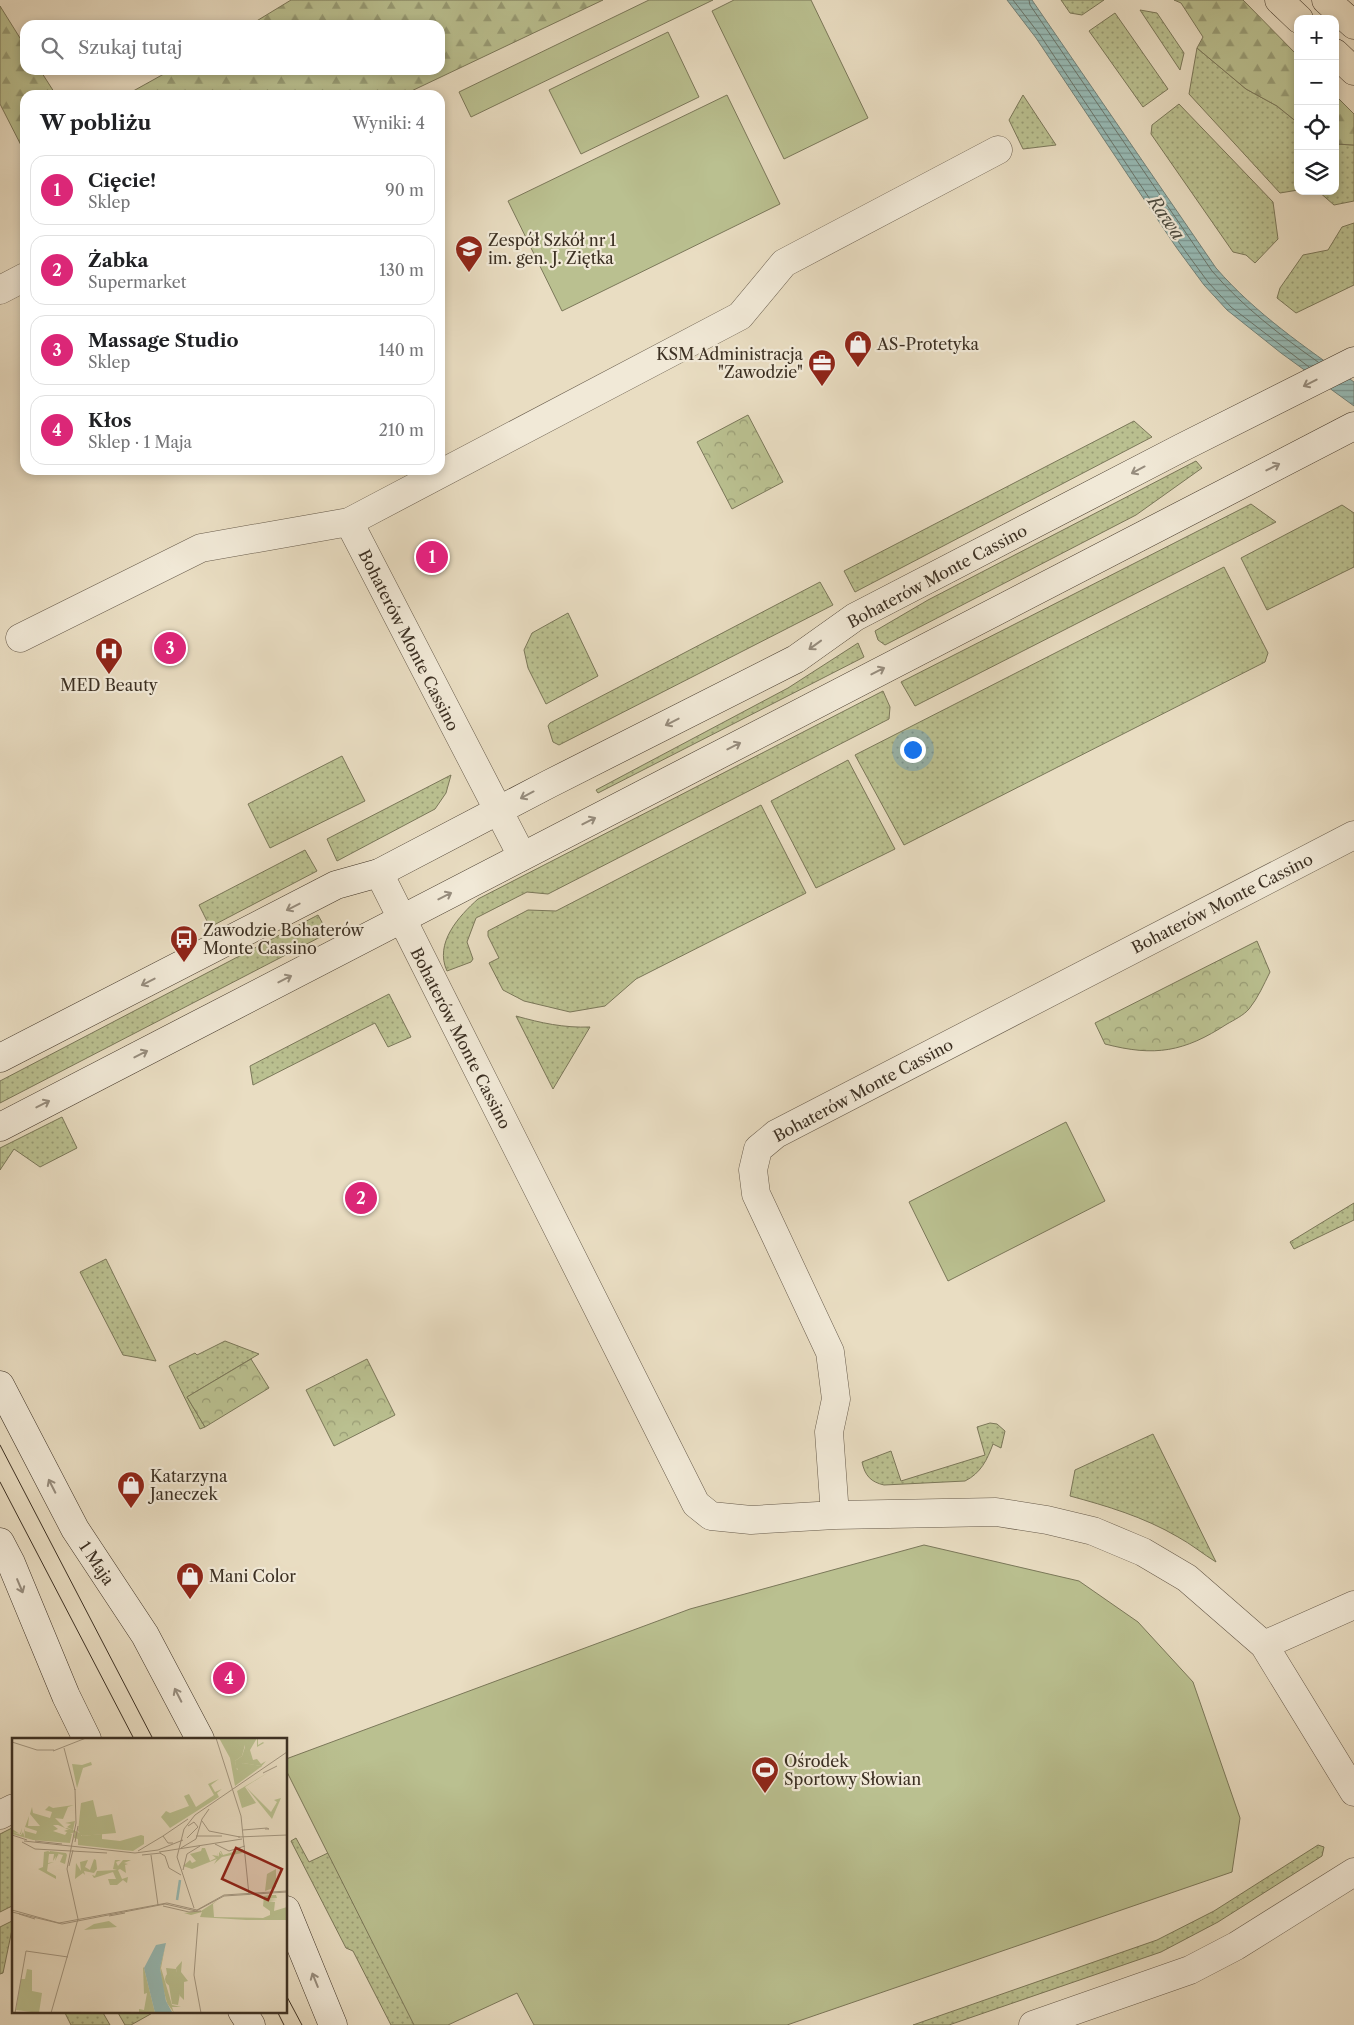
<!DOCTYPE html>
<html lang="pl">
<head>
<meta charset="utf-8">
<style>
  :root { --surface:#fff; --page:#f2f2f2; --text:#202124; --muted:#757577; --line:#e0e0e0; --accent:#db2777 }
  body { margin:0; font-family:"Libre Caslon Text",serif; background:var(--page); color:var(--text) }
  .controls { position:absolute; right:15px; top:15px; display:grid; overflow:hidden; border-radius:10px; box-shadow:0 2px 8px #0003 }
  .controls button { width:45px; height:45px; display:grid; place-items:center; padding:0; border:0; border-bottom:1px solid var(--line); background:var(--surface); color:var(--text); font:25px sans-serif }
  .you { position:absolute; left:912px; top:749px; width:18px; height:18px; margin:-12px; border:4px solid #fff; border-radius:50%; background:#1a73e8; box-shadow:0 0 0 8px #1a73e833 }
  .badge { display:grid; place-items:center; width:32px; height:32px; border-radius:50%; background:var(--accent); color:#fff; font-size:16px; font-weight:700 }
  .pin { position:absolute; translate:-50% -50%; border:2px solid #fff; box-shadow:0 1px 5px #0006 }
  .list { margin:0; padding:0; list-style:none }
  h2 { display:flex; justify-content:space-between; align-items:center; height:65px; margin:0; padding:0 20px; font-size:21px }
  h2 small { font-size:16px; font-weight:400; color:var(--muted) }
  .list li { display:grid; grid-template-columns:32px 1fr auto; gap:15px; align-items:center; box-sizing:border-box; height:70px; margin:0 10px 10px; padding:0 10px; border:1px solid var(--line); border-radius:15px }
  .list b { display:block; font-size:19px; white-space:nowrap }
  .list p { margin:0; font-size:16px; white-space:nowrap; color:var(--muted) }
  .list em { font-size:16px; font-style:normal; color:var(--muted) }
  .icon { flex:none; width:28px; height:28px; fill:none; stroke:currentColor; stroke-width:2; stroke-linecap:round; stroke-linejoin:round }
  .map { position:relative; flex:none; width:1354px; height:2025px; overflow:hidden }
  .search { position:absolute; background:var(--surface); box-shadow:0 2px 8px #0003; left:20px; top:20px; width:425px; height:55px; display:flex; align-items:center; gap:12px; box-sizing:border-box; padding:0 18px; border-radius:15px; color:var(--muted); font-size:19px }
  .panel { position:absolute; background:var(--surface); box-shadow:0 2px 8px #0003; left:20px; top:90px; width:425px; height:385px; border-radius:15px }
  .map>svg:first-child { display:block }
  .grass { fill:url(#grass-dots); stroke:#7b785a }
  .forest { fill:url(#forest-firs); stroke:#7b785a }
  .park { fill:url(#park-crowns); stroke:#7b785a }
  .garden { fill:#bac090; stroke:#7b785a }
  .water { fill:url(#water-rules); stroke:#73837b }
  .lines { fill:none; stroke-linecap:round; stroke-linejoin:round }
  .shore { stroke:#6a766c; stroke-width:1 }
  .street-casing { stroke:#675b4b; stroke-width:29 }
  .secondary-casing { stroke:#3c3023; stroke-width:29 }
  .primary-casing { stroke:#3c3023; stroke-width:29 }
  .street { stroke:#f1e9d7; stroke-width:28 }
  .secondary { stroke:#f1e9d7; stroke-width:28 }
  .primary { stroke:#e9ddc2; stroke-width:28 }
  .tram { stroke:#3c3023; stroke-width:1 }
  .oneway { stroke:#968c7d }
  .labels { text-anchor:middle; stroke-width:4.5; stroke-linejoin:round; paint-order:stroke }
  .poi-label { font-size:16px; fill:#3c3023; stroke:#f1e9d7; text-anchor:start }
  .street-label { font-size:16px; fill:#3c3023; stroke:#f1e9d7 }
  .water-label { font-size:18px; font-style:italic; fill:#4e4c40; stroke:#f1e9d7 }
  .inset-river { fill:none; stroke:#97bbb6; stroke-width:2.5 }
  .inset-road { fill:none; stroke:#a49882; stroke-width:1 }
  .view { fill:#8f2418; fill-opacity:0.15; stroke:#8f2418; stroke-width:2.5 }
  .inset-edge { fill:none; stroke:#3c3023; stroke-width:2.5 }
</style>
</head>
<body>
<div class="map">
<svg width="1354" height="2025" viewBox="0 0 1354 2025">
  <defs>
    <pattern id="grass-dots" width="8" height="8" patternUnits="userSpaceOnUse" patternTransform="scale(1.25)"><rect width="8" height="8" fill="#bac090"/><path d="M2 2h.1M6 6h.1" fill="none" stroke="#989c75" stroke-width="1.8" stroke-linecap="round"/></pattern>
    <pattern id="forest-firs" width="22" height="20" patternUnits="userSpaceOnUse" patternTransform="scale(1.25)"><rect width="22" height="20" fill="#bac090"/><path d="M5 1l3.5 6h-7zM16 11l3.5 6h-7z" fill="#989c75"/></pattern>
    <pattern id="park-crowns" width="20" height="18" patternUnits="userSpaceOnUse" patternTransform="scale(1.25)"><rect width="20" height="18" fill="#bac090"/><path d="M2 6a3 3 0 1 1 6 0M12 15a3 3 0 1 1 6 0" fill="none" stroke="#989c75"/></pattern>
    <pattern id="water-rules" width="6" height="5" patternUnits="userSpaceOnUse" patternTransform="scale(1.25)"><rect width="6" height="5" fill="#97bbb6"/><path d="M0 2.5h6" fill="none" stroke="#7c9894"/></pattern>
  </defs>
  <rect width="100%" height="100%" fill="#e9ddc2"/>
  <filter id="stains"><feTurbulence type="fractalNoise" baseFrequency=".004" numOctaves="4"/><feColorMatrix values="0 0 0 0 .2 0 0 0 0 .09 0 0 0 0 .02 0 0 0 .5 -.17"/></filter>
  <radialGradient id="worn" r=".72"><stop offset=".6" stop-color="#630" stop-opacity="0"/><stop offset="1" stop-color="#630" stop-opacity=".3"/></radialGradient>
  <path class="grass" d="M1061,0H1104L1082,15L1070,13Z
    M1140,10L1157,13L1184,53L1180,70Z
    M1115,13L1168,89L1143,107L1089,31Z
    M1197,48L1246,89L1277,106L1298,123V190L1280,193L1189,94Z
    M1023,95L1056,145L1023,149L1009,120Z
    M1179,104L1273,202L1278,239L1255,263L1246,255L1233,252L1151,134L1152,125Z
    M1335,144L1354,145V201L1334,205L1318,191H1335Z
    M1354,223V285L1296,313L1277,298L1280,288L1303,255L1328,250L1342,227Z
    M1134,421L1152,437L855,592L844,571Z
    M1196,461L1202,468L1136,515L885,645L878,640L875,631L928,600Z
    M1251,504L1276,522L915,706L901,682Z
    M1342,505L1354,513V567L1267,610L1241,558Z
    M1224,567L1268,653L1265,662L904,845L855,755Z
    M820,582L833,605L559,745L553,742L548,726L550,723Z
    M568,613L598,676L546,704L528,668L524,650L532,633Z
    M858,643L864,657L598,793L596,790L788,688Z
    M883,691L890,707L889,719L548,894L527,892L476,918L467,942L473,959L471,962L447,971C434,943 459,916 478,899Z
    M342,756L365,801L270,848L248,804Z
    M848,760L895,849L816,888L771,801Z
    M451,775L446,793L435,809L337,861L327,839Z
    M761,805L806,893L636,979L605,1006L570,1012L524,1001L503,990L489,963L499,958L488,936V931L528,910L556,911Z
    M305,850L317,871L210,927L199,905Z
    M318,915L328,933L0,1103V1081Z
    M389,994L411,1037L388,1047L375,1023L253,1085L250,1066Z
    M516,1016C541,1023 564,1028 590,1027L553,1089Z
    M62,1117L77,1148L40,1167L14,1149L0,1170V1148Z
    M1354,1203V1220L1294,1249L1290,1242Z
    M106,1259L156,1361L123,1355L80,1272Z
    M225,1341L259,1354L187,1397L205,1427L200,1429L169,1366L195,1353L197,1355Z
    M990,1423L997,1424L1005,1431L1001,1448L993,1444C987,1460 981,1473 965,1481L884,1485C871,1482 865,1476 862,1462L891,1451L901,1481L985,1455L977,1427Z
    M1153,1434L1216,1562C1203,1554 1191,1544 1178,1537C1144,1517 1107,1506 1070,1496L1075,1470Z
    M14,1827V1905L0,1912V1834Z
    M296,1838L309,1862L330,1852L420,2025H391L353,1951L346,1948L291,1841Z
    M1318,1845L1324,1847L1322,1856L1218,1922L1161,1952L949,2025H913L1157,1940L1214,1911Z
    M14,1920L3,1973L0,1974V1927Z
    M64,2011H102L110,2025H71Z
    M117,2011H156L131,2025H125Z"/>
  <path class="forest" d="M291,0H603L403,95H126L171,70H440V25H250Z
    M1174,0H1243L1298,56V123L1277,106L1246,89L1197,48L1203,37L1181,3Z
    M0,6L25,46V70H40L56,95H25V153L0,104Z
    M1335,95L1354,114V145L1335,144Z"/>
  <path class="park" d="M748,415L783,482L732,509L697,442Z
    M1257,941L1270,972C1264,984 1258,998 1249,1009C1244,1015 1234,1020 1227,1024C1184,1052 1155,1057 1105,1044L1095,1023Z
    M251,1359L269,1388L205,1427L187,1397Z
    M367,1359L395,1415L334,1446L306,1390Z"/>
  <path class="garden" d="M649,0H713L471,117L459,92Z
    M734,0H811L868,118L784,159L712,11Z
    M668,32L699,97L581,154L549,90Z
    M727,95L780,204L562,311L508,201Z
    M1066,1122L1105,1201L948,1281L909,1202Z
    M924,1545L1079,1581L1138,1622L1193,1682L1240,1818L1232,1872L787,2025H534L517,1993L448,2025H414L286,1770V1759L690,1609Z"/>
  <path class="water" d="M1007,0H1032L1216,268C1256,314 1305,347 1354,382V406L1281,353L1227,310L1204,285L1176,247L1036,38Z"/>
  <g class="lines">
    <path class="shore" d="M1013,0L1040,35L1180,244L1208,282L1231,307L1309,367
      M1029,0L1030,5L1212,271C1243,307 1280,335 1318,362"/>
    <g class="street-casing">
      <path id="street" d="M0,290L25,277
        M349,522L740,316L784,263L998,150
        M20,638L201,548L349,522L522,856
        M379,873L696,1504L711,1516L751,1520L835,1515L996,1512L1047,1520L1093,1531L1143,1552L1187,1578L1264,1645L1354,1792
        M835,1515L829,1432L836,1399L830,1352L756,1194L753,1170L758,1149L776,1134L1354,835
        M1264,1645L1354,1605
        M0,1815L14,1808
        M1033,2025L1190,1970L1236,1946L1354,1872"/>
    </g>
    <g class="secondary-casing">
      <path id="secondary" d="M0,1058L336,885L379,873L549,784L796,659L855,617L1181,448L1354,361
        M0,1127L1354,426
        M0,1385L75,1529L145,1635L200,1739
        M0,1542L11,1563L66,1696L87,1739
        M286,1910L333,2025
        M242,2011L251,2025"/>
    </g>
    <g class="primary-casing">
      <path id="primary" d="M1279,0L1299,19
        M1326,0L1354,25
        M1335,53L1354,71"/>
    </g>
    <use href="#street" class="street"/>
    <use href="#secondary" class="secondary"/>
    <use href="#primary" class="primary"/>
    <path class="tram" d="M0,1445L153,1739
      M0,1482L134,1739
      M286,1995L302,2025
      M277,2011L284,2025"/>
  </g>
  <defs><path id="oneway-shaft" d="M-6 0H5M1.5-3L5.5 0L1.5 3" fill="none" stroke-width="1.6" stroke-linecap="round" stroke-linejoin="round" transform="scale(1.25)"/></defs>
  <g class="oneway">
    <use href="#oneway-shaft" transform="translate(1310 383) rotate(153)"/>
    <use href="#oneway-shaft" transform="translate(1273 467) rotate(-27)"/>
    <use href="#oneway-shaft" transform="translate(1138 470) rotate(152)"/>
    <use href="#oneway-shaft" transform="translate(815 645) rotate(144)"/>
    <use href="#oneway-shaft" transform="translate(878 671) rotate(-27)"/>
    <use href="#oneway-shaft" transform="translate(672 722) rotate(153)"/>
    <use href="#oneway-shaft" transform="translate(734 746) rotate(-27)"/>
    <use href="#oneway-shaft" transform="translate(527 795) rotate(152)"/>
    <use href="#oneway-shaft" transform="translate(589 821) rotate(-27)"/>
    <use href="#oneway-shaft" transform="translate(445 896) rotate(-27)"/>
    <use href="#oneway-shaft" transform="translate(293 907) rotate(153)"/>
    <use href="#oneway-shaft" transform="translate(285 979) rotate(-27)"/>
    <use href="#oneway-shaft" transform="translate(148 982) rotate(153)"/>
    <use href="#oneway-shaft" transform="translate(141 1054) rotate(-27)"/>
    <use href="#oneway-shaft" transform="translate(43 1104) rotate(-27)"/>
    <use href="#oneway-shaft" transform="translate(52 1486) rotate(-117)"/>
    <use href="#oneway-shaft" transform="translate(20 1586) rotate(67)"/>
    <use href="#oneway-shaft" transform="translate(178 1695) rotate(-117)"/>
    <use href="#oneway-shaft" transform="translate(315 1980) rotate(-112)"/>
  </g>
  <defs>
    <g id="school-pin" transform="scale(1.4375)"><path d="M0 17L-7.5 6A9.5 9.5 0 1 1 7.5 6Z" fill="#8f2418" stroke="#f1e9d7"/><path d="M0-5L7-2L0 1L-7-2ZM-4 1L0 2.5L4 1V4Q0 6-4 4Z" fill="#fff"/></g>
    <g id="shop-pin" transform="scale(1.4375)"><path d="M0 17L-7.5 6A9.5 9.5 0 1 1 7.5 6Z" fill="#8f2418" stroke="#f1e9d7"/><path d="M-5-2.5h2.3a2.7 3.5 0 0 1 5.4 0H5L5.5 6h-11ZM-1.5-2.5h3a1.5 2.3 0 0 0-3 0Z" fill="#fff"/></g>
    <g id="office-pin" transform="scale(1.4375)"><path d="M0 17L-7.5 6A9.5 9.5 0 1 1 7.5 6Z" fill="#8f2418" stroke="#f1e9d7"/><path d="M-6-3h4V-5.5h4V-3h4V5H-6ZM-1-4.5V-3h2v-1.5ZM-6 0V1H6V0Z" fill="#fff"/></g>
    <g id="hospital-pin" transform="scale(1.4375)"><path d="M0 17L-7.5 6A9.5 9.5 0 1 1 7.5 6Z" fill="#8f2418" stroke="#f1e9d7"/><path d="M-5-5h3v3.5h4V-5h3V5h-3V1.5h-4V5h-3Z" fill="#fff"/></g>
    <g id="bus-pin" transform="scale(1.4375)"><path d="M0 17L-7.5 6A9.5 9.5 0 1 1 7.5 6Z" fill="#8f2418" stroke="#f1e9d7"/><path d="M-5-6H5V4H4V6H2V4H-2V6H-4V4H-5ZM-3.5-4V0h7V-4ZM-3.5 1.2v1.5H-2V1.2ZM2 1.2v1.5H3.5V1.2Z" fill="#fff"/></g>
    <g id="stadium-pin" transform="scale(1.4375)"><path d="M0 17L-7.5 6A9.5 9.5 0 1 1 7.5 6Z" fill="#8f2418" stroke="#f1e9d7"/><path d="M0-5a6.5 5 0 1 0 0 10a6.5 5 0 1 0 0-10ZM-3.5-1.8h7v3.6h-7Z" fill="#fff"/></g>
  </defs>
  <g fill-rule="evenodd">
    <use href="#school-pin" x="469" y="249"/>
    <use href="#shop-pin" x="858" y="344"/>
    <use href="#office-pin" x="822" y="363"/>
    <use href="#hospital-pin" x="109" y="651"/>
    <use href="#bus-pin" x="184" y="939"/>
    <use href="#shop-pin" x="131" y="1485"/>
    <use href="#shop-pin" x="190" y="1576"/>
    <use href="#stadium-pin" x="765" y="1770"/>
  </g>
  <g class="labels">
    <g class="poi-label">
      <text x="488" y="246">Zespół Szkół nr 1<tspan x="488" dy="18">im. gen. J. Ziętka</tspan></text>
      <text x="877" y="350">AS-Protetyka</text>
      <text x="803" y="360" text-anchor="end">KSM Administracja<tspan x="803" dy="18">"Zawodzie"</tspan></text>
      <text x="109" y="691" text-anchor="middle">MED Beauty</text>
      <text x="203" y="936">Zawodzie Bohaterów<tspan x="203" dy="18">Monte Cassino</tspan></text>
      <text x="150" y="1482">Katarzyna<tspan x="150" dy="18">Janeczek</tspan></text>
      <text x="209" y="1582">Mani Color</text>
      <text x="784" y="1767">Ośrodek<tspan x="784" dy="18">Sportowy Słowian</tspan></text>
    </g>
    <g class="street-label">
      <text transform="translate(937 576) rotate(-28)" y="6">Bohaterów Monte Cassino</text>
      <text transform="translate(409 640) rotate(63)" y="6">Bohaterów Monte Cassino</text>
      <text transform="translate(1222 903) rotate(-27)" y="6">Bohaterów Monte Cassino</text>
      <text transform="translate(461 1038) rotate(63)" y="6">Bohaterów Monte Cassino</text>
      <text transform="translate(863 1090) rotate(-28)" y="6">Bohaterów Monte Cassino</text>
      <text transform="translate(97 1563) rotate(56)" y="6">1 Maja</text>
    </g>
    <g class="water-label">
      <text transform="translate(1166 218) rotate(55)" y="6">Rawa</text>
    </g>
  </g>
  <g transform="translate(12 1738)">
    <rect width="275" height="275" fill="#e9ddc2"/>
    <path d="M232,0H246V7L251,4L252,5L245,9V0L238,12L241,22L245,21L249,26L254,23L248,30L249,28L231,25L228,32L224,30L223,23L230,18L233,9ZM79,24L80,27L71,30L65,50L60,26L70,27ZM257,34L233,49L244,65L230,70L225,53ZM207,41L199,47L203,54L210,51L205,55L207,59L158,90L149,79L154,73L158,75L177,68L172,58L177,56L184,69L202,57L196,46ZM62,67L56,69L51,81L43,80L53,90L46,87H41L46,91L41,93L53,97L55,94L52,93L57,91H53L55,90L61,92L55,89L59,86L53,85L63,83L61,92L70,96L69,98L90,96V101L108,103L129,97L132,98V106L121,113L66,107V101L62,100L60,105L63,94L58,96H60L58,105L21,102L0,96V91L8,96L10,90L9,96L0,94L9,97L11,94L13,100L12,90L13,93L24,96L25,93L13,89L17,78L16,88H28L18,76L20,69L21,75L38,80L40,74L33,72L37,68L41,70ZM190,110H193L198,123L204,120L200,117L206,118L205,115L207,119V114L210,117L208,113H209L211,117L231,111L230,115L210,119L202,126L205,121L180,131L171,128L178,122L180,125L184,123L178,116L189,113ZM36,113L38,114V113L54,115L55,117L53,126L48,124L51,117L47,116L46,124L47,115L43,123L44,118L41,123L42,116H37L36,125L42,124L36,126L35,133L44,138V141L26,131L31,129L32,114ZM82,121L84,122L85,131L82,135L72,133L73,137L71,135L63,141L64,125L69,133L68,124L76,122L73,129L78,132ZM103,122H109L104,124L106,128L111,122H119L112,125L116,126L113,127L114,135L108,131L106,132L110,141L116,139L115,145L111,142L105,147H98L96,141H104L101,134L82,140L80,137L83,138L85,133L105,132L101,131ZM258,157H264L265,160L255,161L265,162L255,163L263,164L262,173L275,169V182H234L188,179L190,174L179,177L172,175L189,173L206,162L201,166L202,179L251,180L258,177V173L251,168L252,158ZM97,183L105,189L72,192L82,186ZM153,209L149,230L160,267L169,269H160L162,275L155,265L150,246L148,229ZM170,223L169,234L176,243L172,244V262L168,258L164,230ZM131,229L132,230L143,275H127V271L132,272L135,255L132,256Z" fill="#bac090"/>
    <path d="M207,0H232L234,3L230,18L223,23L225,32L231,25L250,28L223,48L218,20ZM234,49L259,74L265,64L262,62L269,60L260,81Z" fill="#bac090"/>
    <path d="M81,62L85,79L100,76L104,95L70,98L66,93L69,65ZM154,230L164,231L169,250L166,267L160,266ZM15,231L20,232V253L30,255L27,275L4,272L9,241H13Z" fill="#bac090"/>
    <path d="M264,131V149L253,153L255,136ZM153 241a7 7 0 1 1 14 0a7 7 0 1 1-14 0Z" fill="#bac090"/>
    <path d="M154,205L148,230L154,263L160,274L143,275L132,230L144,207Z" fill="#97bbb6"/>
    <path class="inset-river" d="M165,162L168,142"/>
    <path class="inset-road" d="M204,0L229,78L237,157M0,4L25,12H42M52,10L63,52M41,13L74,0M251,35L265,28M190,83L197,93L228,99M231,92L255,90L257,91H253M0,97L15,102M151,98L176,81M184,98H210M226,99L275,97M175,100L186,89L182,84L176,88M12,103L123,115L146,112L171,102M23,103L50,106M10,104L23,111L95,115M63,104L66,88M203,106L217,113L233,108M169,110L184,101L190,81L197,71M126,113L151,98L156,105H161M147,114L230,101M148,115L153,118L157,130L169,137M130,117L149,115M139,117L146,167M57,128L61,112M171,132L175,116L188,108M151,168L177,174L189,173M182,170L165,119L172,91L183,77L275,14M0,172L47,185L155,165L185,172L212,157L275,153M0,174L50,186L153,166L184,173L212,158L275,154M7,176L23,181M97,178L113,175M186,185L182,237L189,275M3,275L14,213L56,219M39,275L66,181L55,131L64,85L63,51"/>
    <path class="view" d="M224,110L270,131L256,162L210,141Z"/>
    <rect width="275" height="275" class="inset-edge"/>
  </g>
  <rect width="100%" height="100%" filter="url(#stains)"/>
  <rect width="100%" height="100%" fill="url(#worn)"/>
</svg>
<div class="controls">
<button>+</button>
<button>−</button>
<button><svg class="icon" aria-label="locate" viewBox="0 0 24 24"><circle cx="12" cy="12" r="6"/><path d="M12 2v4M12 18v4M2 12h4M18 12h4"/></svg></button>
<button><svg class="icon" aria-label="layers" viewBox="0 0 24 24"><path d="M12 4l9 5-9 5-9-5zM3 14l9 5 9-5"/></svg></button>
</div>
<div class="you"></div>
<div class="pin badge" style="left:432px;top:557px">1</div>
<div class="pin badge" style="left:361px;top:1198px">2</div>
<div class="pin badge" style="left:170px;top:648px">3</div>
<div class="pin badge" style="left:229px;top:1678px">4</div>
<div class="search"><svg class="icon" aria-label="search" viewBox="0 0 24 24"><circle cx="10" cy="10" r="6"/><path d="M15 15l6 6"/></svg>Szukaj tutaj</div>
<section class="panel">
<h2>W pobliżu<small>Wyniki: 4</small></h2>
<ul class="list">
<li><span class="badge">1</span><div><b>Cięcie!</b><p>Sklep</p></div><em>90 m</em></li>
<li><span class="badge">2</span><div><b>Żabka</b><p>Supermarket</p></div><em>130 m</em></li>
<li><span class="badge">3</span><div><b>Massage Studio</b><p>Sklep</p></div><em>140 m</em></li>
<li><span class="badge">4</span><div><b>Kłos</b><p>Sklep · 1 Maja</p></div><em>210 m</em></li>
</ul>
</section>
</div>
</body>
</html>
